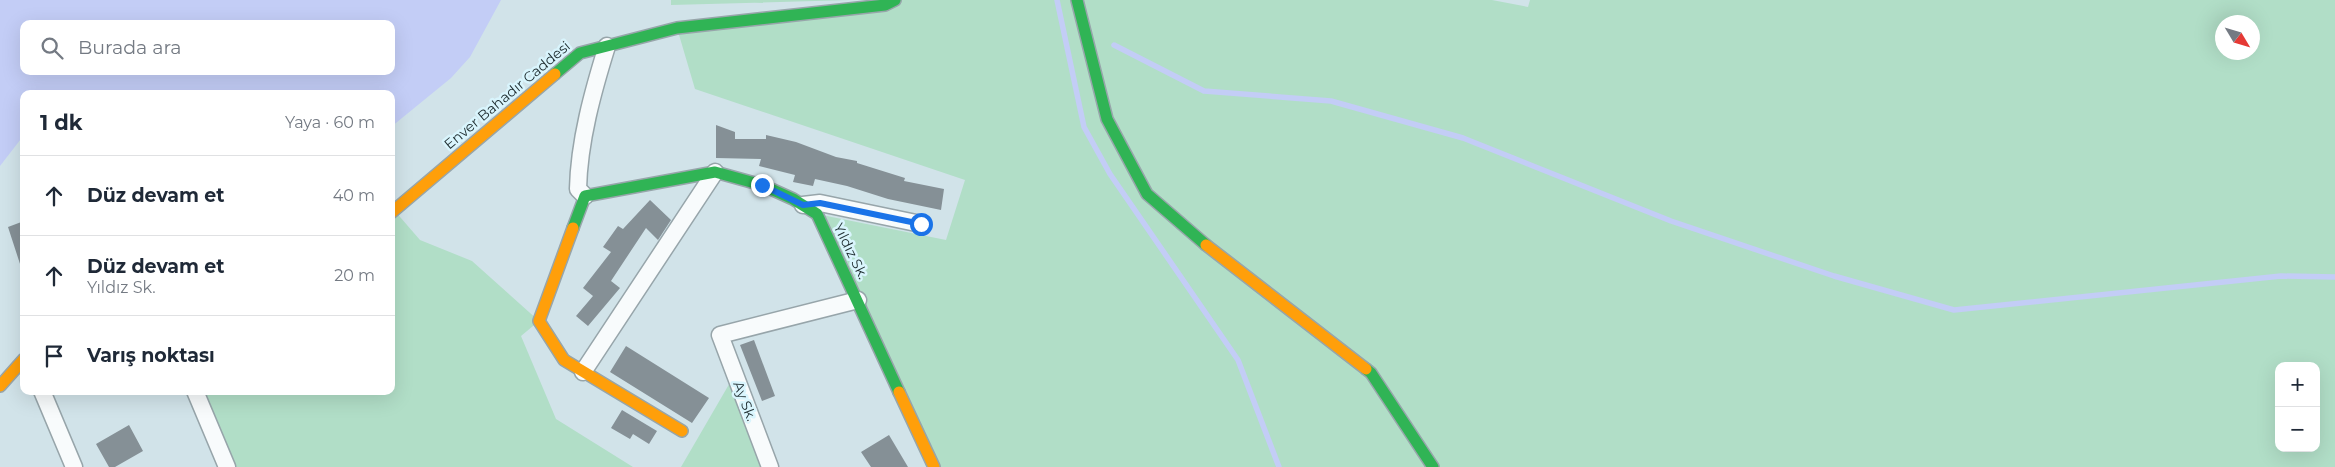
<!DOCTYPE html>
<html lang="tr">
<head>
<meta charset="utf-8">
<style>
  :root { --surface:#fff; --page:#f2f2f3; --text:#1f2937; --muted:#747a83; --line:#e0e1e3 }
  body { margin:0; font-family:Montserrat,sans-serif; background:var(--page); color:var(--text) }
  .controls { position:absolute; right:15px; bottom:15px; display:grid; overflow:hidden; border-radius:10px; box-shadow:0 5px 20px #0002 }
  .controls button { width:45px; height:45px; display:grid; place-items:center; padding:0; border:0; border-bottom:1px solid var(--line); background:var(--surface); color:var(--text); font:25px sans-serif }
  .compass { position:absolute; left:2215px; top:15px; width:45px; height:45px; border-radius:50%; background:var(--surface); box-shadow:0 5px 20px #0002; rotate:128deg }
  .stop { position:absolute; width:15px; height:15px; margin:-11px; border:4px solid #1a73e8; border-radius:50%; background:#fff }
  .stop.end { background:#1a73e8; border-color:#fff; box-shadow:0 1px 5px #0008 }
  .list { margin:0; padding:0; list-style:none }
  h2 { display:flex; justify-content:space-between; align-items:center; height:65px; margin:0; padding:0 20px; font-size:21px }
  h2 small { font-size:16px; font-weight:400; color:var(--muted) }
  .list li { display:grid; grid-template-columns:32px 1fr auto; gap:15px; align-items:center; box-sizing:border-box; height:80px; padding:0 20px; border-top:1px solid var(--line) }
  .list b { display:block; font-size:19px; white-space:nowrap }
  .list p { margin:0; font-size:16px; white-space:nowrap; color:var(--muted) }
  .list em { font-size:16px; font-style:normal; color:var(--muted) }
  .icon { flex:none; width:28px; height:28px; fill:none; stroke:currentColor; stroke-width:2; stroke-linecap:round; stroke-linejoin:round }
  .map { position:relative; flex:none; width:2335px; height:467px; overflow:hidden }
  .search { position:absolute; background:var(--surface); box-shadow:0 5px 20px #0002; left:20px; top:20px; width:375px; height:55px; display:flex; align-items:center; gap:12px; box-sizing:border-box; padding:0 18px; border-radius:10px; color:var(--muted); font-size:19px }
  .panel { position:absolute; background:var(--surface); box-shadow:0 5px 20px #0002; left:20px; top:90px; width:375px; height:305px; border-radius:10px }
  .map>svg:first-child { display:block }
  .green { fill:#b1dec7; fill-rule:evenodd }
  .water { fill:#c3cdf6; fill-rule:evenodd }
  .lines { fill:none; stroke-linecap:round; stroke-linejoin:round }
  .stream { stroke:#c3cdf6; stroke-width:5.5 }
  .building { fill:#859096 }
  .street-casing { stroke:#97a5aa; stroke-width:19 }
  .fast-casing { stroke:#97a5aa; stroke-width:14 }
  .slow-casing { stroke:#97a5aa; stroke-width:14 }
  .street { stroke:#f8fbfc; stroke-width:16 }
  .fast { stroke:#30b455; stroke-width:11 }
  .slow { stroke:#ff9f0a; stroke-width:11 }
  .route { stroke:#1a73e8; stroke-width:6 }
  .labels { text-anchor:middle; stroke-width:5; stroke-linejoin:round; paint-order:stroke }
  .street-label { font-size:14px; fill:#1e2c2f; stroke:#d9f5fd }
</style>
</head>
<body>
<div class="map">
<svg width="2335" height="467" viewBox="0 0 2335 467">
  <rect width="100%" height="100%" fill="#d1e3e9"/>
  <path class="green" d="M671,0H850L671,5Z
    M895,0H1492L1528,7L1530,0H2335V467H934L817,214L946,240L965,180L695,89L677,28ZM2222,22H2252V52H2222ZM2279,366H2316V448H2279Z
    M394,210L420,240L472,261L539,321L521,336L556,419L633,467H227L195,391H391V213Z
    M735,374L770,467H681Z"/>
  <path class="water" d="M0,0H501L470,57L451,78L391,127V94H24V135L0,166ZM24,24H391V71H24Z"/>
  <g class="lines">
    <path class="stream" d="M1057,0L1084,127L1110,174L1238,360L1279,467
      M1114,45L1204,91L1331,101L1463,138L1671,221L1834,276L1954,310L2281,276L2335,277"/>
  </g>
  <path class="building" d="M716,125L735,132V139H766V135L796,142L836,157L857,161V163L905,178L904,181L944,189L941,210L888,199L847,186L815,179L813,186L793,182L795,175L759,166L761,159L716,158Z
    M650,200L671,220L658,240L646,228L611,281L620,288L588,326L576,316L593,296L583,288L611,252L603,247L618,226L623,229Z
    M24,221V267H21L8,227Z
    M754,340L775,396L762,401L740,345Z
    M626,346L709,398L692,423L610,372Z
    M622,410L657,431L649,444L633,434L630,439L611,428Z
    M129,425L143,451L115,467H109L96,444Z
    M889,435L908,467H871L861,452Z"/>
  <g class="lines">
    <g class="street-casing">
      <path id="street" d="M585,196L578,189C579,141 593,91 607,46
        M803,205L820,203L921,224
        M583,372L715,172
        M42,391L74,467
        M195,391L227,467
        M770,467L720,335L858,300"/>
    </g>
    <g class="fast-casing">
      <path id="fast" d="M1077,0L1107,119L1147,194L1206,245
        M555,74L580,53L677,28L885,5L895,0
        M573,228L585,196L715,172L762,185L793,199L817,214L899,392
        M1366,369L1371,373L1433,467"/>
    </g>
    <g class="slow-casing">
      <path id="slow" d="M391,213L555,74
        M573,228L539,321L564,360L682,431
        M1206,245L1366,369
        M0,386L24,359
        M899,392L934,467"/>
    </g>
    <use href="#street" class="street"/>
    <use href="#fast" class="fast"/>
    <use href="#slow" class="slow"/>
  </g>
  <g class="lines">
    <path class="route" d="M762,185L803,205L820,203L921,224"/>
  </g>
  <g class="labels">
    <g class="street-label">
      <text transform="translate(507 95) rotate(-40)" y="5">Enver Bahadır Caddesi</text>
      <text transform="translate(851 251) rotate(64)" y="5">Yıldız Sk.</text>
      <text transform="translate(745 401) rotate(69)" y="5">Ay Sk.</text>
    </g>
  </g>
</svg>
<div class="controls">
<button>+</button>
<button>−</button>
</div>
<svg class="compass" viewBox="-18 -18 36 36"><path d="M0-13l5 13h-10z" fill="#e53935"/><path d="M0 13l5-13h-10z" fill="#747a83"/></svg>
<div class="stop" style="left:921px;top:224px"></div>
<div class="stop end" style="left:762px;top:185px"></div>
<div class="search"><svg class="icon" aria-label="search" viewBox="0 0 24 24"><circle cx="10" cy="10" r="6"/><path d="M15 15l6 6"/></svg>Burada ara</div>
<section class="panel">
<h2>1 dk<small>Yaya · 60 m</small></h2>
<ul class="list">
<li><svg class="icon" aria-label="ahead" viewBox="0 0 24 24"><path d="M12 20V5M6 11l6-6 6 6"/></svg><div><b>Düz devam et</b></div><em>40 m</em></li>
<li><svg class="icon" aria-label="ahead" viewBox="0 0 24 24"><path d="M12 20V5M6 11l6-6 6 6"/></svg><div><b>Düz devam et</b><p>Yıldız Sk.</p></div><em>20 m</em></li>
<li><svg class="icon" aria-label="arrive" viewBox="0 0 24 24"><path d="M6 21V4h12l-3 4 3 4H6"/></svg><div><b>Varış noktası</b></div></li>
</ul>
</section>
</div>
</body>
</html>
